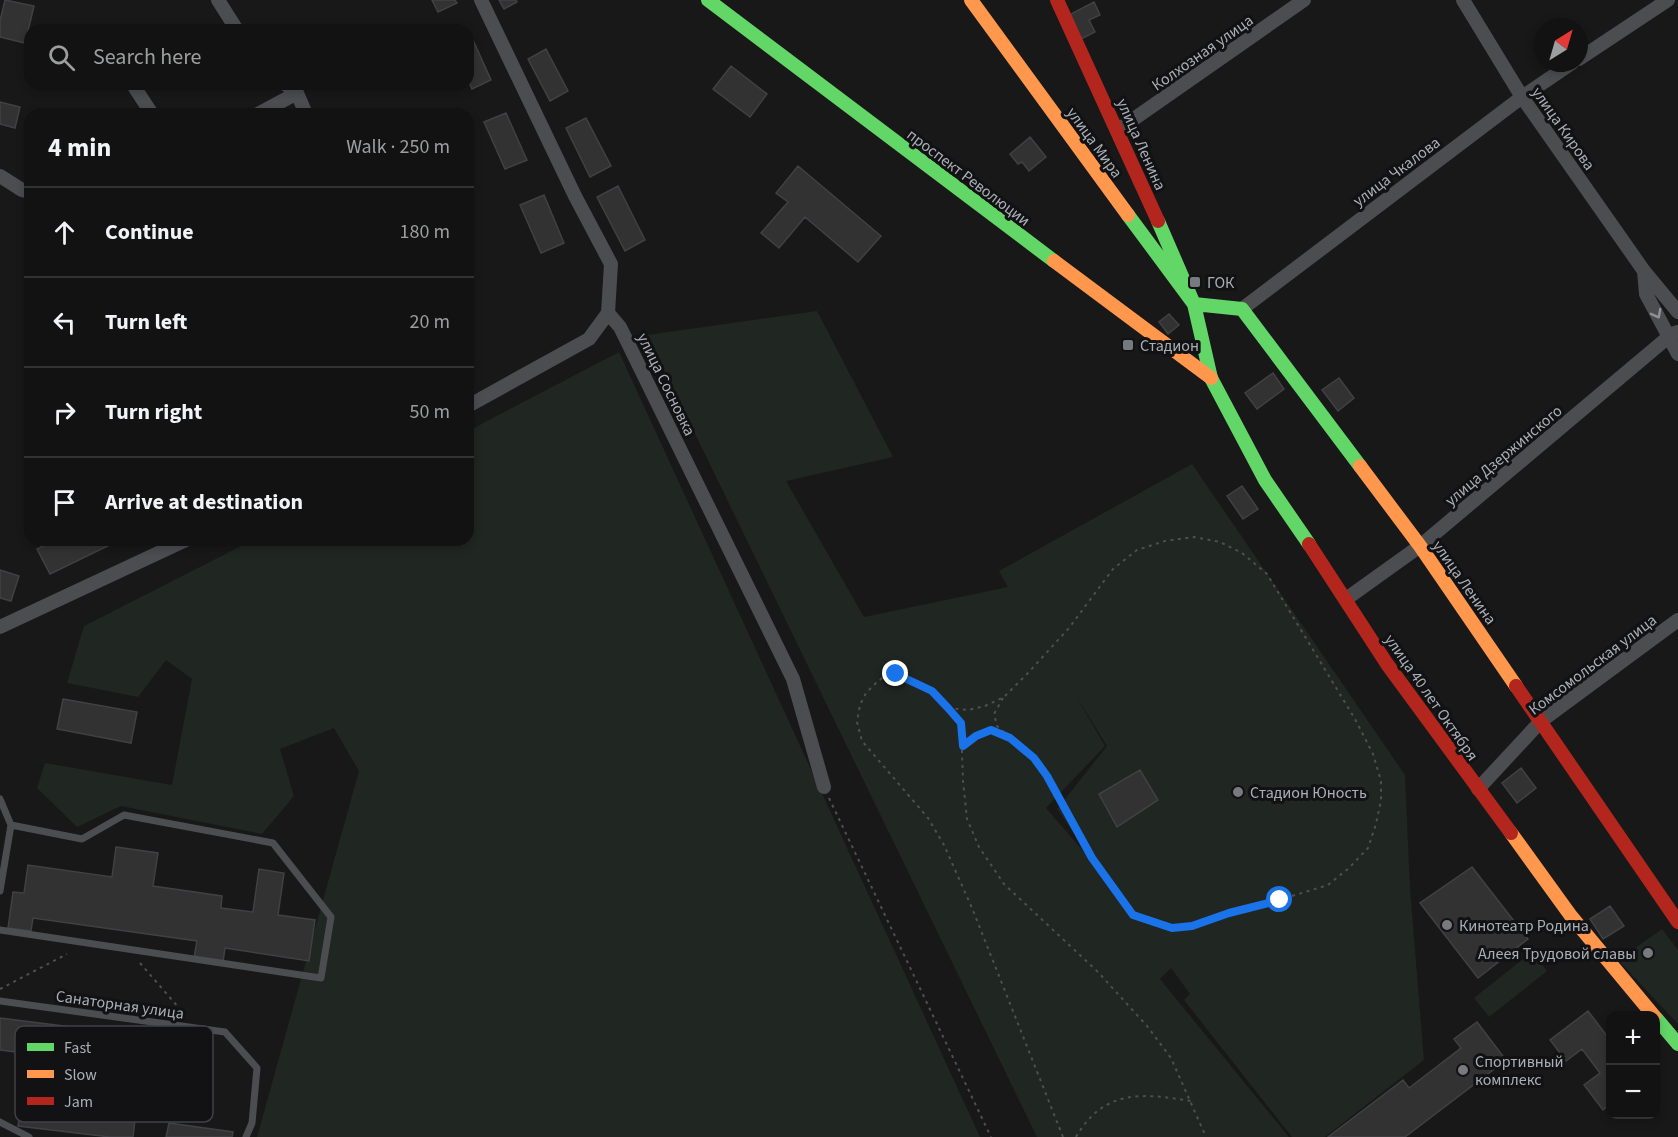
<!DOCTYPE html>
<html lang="en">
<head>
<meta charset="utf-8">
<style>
  :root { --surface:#121212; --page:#1b1b1b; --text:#f1f3f6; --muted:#9c9e9f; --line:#313232 }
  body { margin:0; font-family:"Source Sans 3",sans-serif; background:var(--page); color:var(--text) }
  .controls { position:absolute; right:18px; bottom:18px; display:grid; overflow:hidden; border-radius:12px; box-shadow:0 3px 9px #0003 }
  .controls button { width:54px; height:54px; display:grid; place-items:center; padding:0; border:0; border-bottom:2px solid var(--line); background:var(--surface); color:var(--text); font:30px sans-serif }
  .compass { position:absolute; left:1534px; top:18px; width:54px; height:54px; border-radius:50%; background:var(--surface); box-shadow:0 3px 9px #0003; rotate:37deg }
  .stop { position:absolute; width:18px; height:18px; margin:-14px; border:4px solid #1a73e8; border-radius:50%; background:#fff }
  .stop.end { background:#1a73e8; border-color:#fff; box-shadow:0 2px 6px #0008 }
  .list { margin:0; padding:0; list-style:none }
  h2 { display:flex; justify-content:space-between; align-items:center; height:78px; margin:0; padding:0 24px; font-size:26px }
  h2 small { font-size:20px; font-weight:400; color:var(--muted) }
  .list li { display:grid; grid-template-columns:39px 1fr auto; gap:18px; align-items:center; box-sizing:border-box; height:90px; padding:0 24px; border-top:2px solid var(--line) }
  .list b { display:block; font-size:22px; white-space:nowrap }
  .list em { font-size:20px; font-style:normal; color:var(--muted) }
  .icon { flex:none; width:33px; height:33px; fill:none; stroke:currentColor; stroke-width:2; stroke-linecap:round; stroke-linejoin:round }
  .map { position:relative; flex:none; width:1678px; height:1137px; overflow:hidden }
  .search { position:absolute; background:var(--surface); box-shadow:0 3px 9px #0003; left:24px; top:24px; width:450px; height:66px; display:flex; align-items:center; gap:15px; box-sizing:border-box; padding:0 21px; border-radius:18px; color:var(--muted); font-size:22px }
  .panel { position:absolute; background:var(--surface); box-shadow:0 3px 9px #0003; left:24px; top:108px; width:450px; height:438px; border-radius:18px }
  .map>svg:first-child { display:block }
  .green { fill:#202621; fill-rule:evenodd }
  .building { fill:#323233; stroke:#404144; stroke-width:1.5 }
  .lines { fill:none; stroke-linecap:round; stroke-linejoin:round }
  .path { stroke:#4e4f51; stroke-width:2; stroke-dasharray:3 4.5; stroke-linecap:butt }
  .lane { stroke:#4c4d50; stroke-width:7 }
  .street { stroke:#4c4d50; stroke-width:14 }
  .fast { stroke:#63d668; stroke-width:14 }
  .slow { stroke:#ff974d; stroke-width:14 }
  .jam { stroke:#b3261e; stroke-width:14 }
  .oneway { stroke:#8e9298 }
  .route { stroke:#1a73e8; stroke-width:8 }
  .poi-dot { fill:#777a7f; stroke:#121214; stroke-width:2 }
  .labels { text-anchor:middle; stroke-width:6; stroke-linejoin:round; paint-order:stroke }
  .street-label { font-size:16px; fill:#aaafb7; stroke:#121214 }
  .poi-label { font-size:16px; fill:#aaafb7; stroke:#121214; text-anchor:start }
  .key { fill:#121214; stroke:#404145; stroke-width:1.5 }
  .key-label { font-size:16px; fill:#aaafb7 }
</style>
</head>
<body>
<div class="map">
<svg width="1678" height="1137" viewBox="0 0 1678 1137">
  <rect width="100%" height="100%" fill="#181818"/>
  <path class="green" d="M817,311L893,457L786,481L864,617L1008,587L999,571L1192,464L1405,775L1410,889L1424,1060L1325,1137H1292L1184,1000L1190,994L1171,968L1160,979L1289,1137H1037L647,335ZM1076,696L1107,746L1057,809L1104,875L1046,808L1105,746Z
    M619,352L980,1137H257L359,771L334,728L280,749L294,796L262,834L121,806L77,827L37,788L45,763L172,785L192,679L166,660L138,697L67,683L84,626L253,540H468V431Z
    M1662,929L1678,950V1024L1618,960Z
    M1532,952L1547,971L1489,1017L1474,998Z"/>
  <path class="building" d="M5,0L34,6L25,43L0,37V21Z
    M432,0H455L457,3L438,12Z
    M499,0H516L517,2L504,9Z
    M1094,2L1100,15L1089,20L1095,32L1081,39L1069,15Z
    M469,31L491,80L472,89L468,80Z
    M546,49L568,91L550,101L528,59Z
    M731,66L767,94L750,117L713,89Z
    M0,102L20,107L15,128L0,124Z
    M506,113L527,160L505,169L484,122Z
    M586,118L611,166L590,177L566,128Z
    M1030,137L1046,157L1029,171L1022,162L1018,164L1010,154Z
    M798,166L881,236L858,262L805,217L779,248L761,233L788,202L776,193Z
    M618,186L645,240L625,251L597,197Z
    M544,195L564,243L541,253L520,205Z
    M1169,314L1179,325L1168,334L1159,322Z
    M1273,373L1284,389L1257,409L1245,393Z
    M1339,378L1354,398L1338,411L1322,390Z
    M1242,486L1258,509L1243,519L1227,496Z
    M55,540H108L110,545L50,574L37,549Z
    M0,570L19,576L11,601L0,598Z
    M63,699L137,712L131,743L57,729Z
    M1521,768L1536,788L1517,803L1502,783Z
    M1140,770L1158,800L1117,827L1099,794Z
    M116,847L158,853L153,886L222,896L221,908L253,912L259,869L284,873L278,915L315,920L309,961L225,948L223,962L194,958L197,941L33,918L31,931L8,928L13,892L24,893L28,865L112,877Z
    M1472,867L1528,939L1478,978L1420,903Z
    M1610,906L1624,926L1603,939L1590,919Z
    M1588,1011L1610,1040V1104L1603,1110L1584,1085L1600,1073L1582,1049L1566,1061L1550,1040Z
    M0,1018L119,1033L118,1041L159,1047L160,1034L194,1038L193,1049L207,1051L204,1076L0,1050Z
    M1477,1022L1506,1060L1405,1137H1328L1403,1080L1409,1088L1461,1048L1454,1039Z
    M23,1089L137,1102L133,1137H110L18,1126Z
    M169,1123L233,1132L232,1137H166Z"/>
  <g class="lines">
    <path class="path" d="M1003,698L994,714L997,726L1008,736
      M948,708L968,710L985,706L1004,697L1028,673L1069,628L1113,569L1137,550L1165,541L1194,537L1220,542L1242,553L1267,574L1355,719L1373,754L1381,781V800L1376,824L1368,848L1349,868L1328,885L1279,900L1229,913L1192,926L1172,928L1152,923L1133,915L1092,858L1047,776L1033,758L1010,738L991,730L976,736L963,746
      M829,798L991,1137
      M140,963L185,1015
      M0,989L67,954
      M1063,1137L972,908L944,845L928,818L862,741L857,722L860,705L866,693L875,684L882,678L896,674L932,691L961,723L963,781L967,819L979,847L1004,884L1098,972L1147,1026L1171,1058L1206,1137
      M1076,1137C1104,1089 1142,1093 1191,1101"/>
    <path class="lane" d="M0,799L11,825L0,891
      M0,930L321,978L331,917L273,843L124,815L82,839L11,825
      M0,1001L225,1032L257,1068L252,1123L246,1137
      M0,1122L29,1137"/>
    <path class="street" d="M218,0L237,30
      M481,0L575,196L611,264L608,313L620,327L793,679L824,787
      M1463,0L1522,97L1644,271L1678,312
      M1579,59L1668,0
      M285,84L297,93L306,114
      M135,88L152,114
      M258,114L297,93
      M1118,130L1304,0
      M0,176L22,190L30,192
      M1644,271L1646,294L1678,354
      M1242,309L1522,97L1572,63
      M468,406L589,339L608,313
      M1346,599L1420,546L1672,334L1678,332
      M0,627L186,540
      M1478,789L1541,721L1678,620"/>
    <path class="fast" d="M708,0L1054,261
      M1128,215L1194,304L1242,309L1360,466
      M1158,221L1194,304L1211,378L1265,480L1309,544
      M1656,1018L1678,1044"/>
    <path class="slow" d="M971,0L1128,215
      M1054,261L1211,378
      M1360,466L1420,546L1516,686
      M1511,833L1571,916L1654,1016"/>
    <path class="jam" d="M1057,0L1158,221
      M1309,544L1387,664L1511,833
      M1516,686L1678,922"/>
  </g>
  <defs><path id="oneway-chevron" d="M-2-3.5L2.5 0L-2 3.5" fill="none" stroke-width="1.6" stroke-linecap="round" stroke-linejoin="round" transform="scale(1.5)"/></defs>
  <use class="oneway" href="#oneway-chevron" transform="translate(1657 314) rotate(62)"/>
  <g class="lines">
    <path class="route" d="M896,674L932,691L948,708L961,723L963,746L976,736L991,730L1010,738L1034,758L1047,776L1092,858L1133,915L1172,928L1192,926L1229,913L1280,900"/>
  </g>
  <g class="poi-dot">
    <rect x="1189" y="276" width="12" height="12" rx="3"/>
    <rect x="1122" y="339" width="12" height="12" rx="3"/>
    <circle cx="1238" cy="792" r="6"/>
    <circle cx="1447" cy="925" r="6"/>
    <circle cx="1648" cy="953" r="6"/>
    <circle cx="1463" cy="1070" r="6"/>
  </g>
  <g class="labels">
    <g class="street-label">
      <text transform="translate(1202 52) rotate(-35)" y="6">Колхозная улица</text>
      <text transform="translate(1564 128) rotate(55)" y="6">улица Кирова</text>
      <text transform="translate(1095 142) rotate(54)" y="6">улица Мира</text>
      <text transform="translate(1142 144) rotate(66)" y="6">улица Ленина</text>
      <text transform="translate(1396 171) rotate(-37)" y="6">улица Чкалова</text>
      <text transform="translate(969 177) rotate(37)" y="6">проспект Революции</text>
      <text transform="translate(667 384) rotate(64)" y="6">улица Сосновка</text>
      <text transform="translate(1503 455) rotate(-40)" y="6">улица Дзержинского</text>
      <text transform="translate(1465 582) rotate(55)" y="6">улица Ленина</text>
      <text transform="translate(1592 664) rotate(-37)" y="6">Комсомольская улица</text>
      <text transform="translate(1432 697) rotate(55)" y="6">улица 40 лет Октября</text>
      <text transform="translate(120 1004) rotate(8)" y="6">Санаторная улица</text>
    </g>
    <g class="poi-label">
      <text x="1207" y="288">ГОК</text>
      <text x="1140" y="351">Стадион</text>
      <text x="1250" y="798">Стадион Юность</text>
      <text x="1459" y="931">Кинотеатр Родина</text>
      <text x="1636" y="959" text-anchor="end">Алеея Трудовой славы</text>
      <text x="1475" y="1067">Спортивный<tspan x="1475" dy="18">комплекс</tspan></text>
    </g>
  </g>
  <rect x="15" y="1026" width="198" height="96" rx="9" class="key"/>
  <rect x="27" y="1043" width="27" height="8" fill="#63d668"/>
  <rect x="27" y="1070" width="27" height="8" fill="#ff974d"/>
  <rect x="27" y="1097" width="27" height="8" fill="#b3261e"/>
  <g class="key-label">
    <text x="64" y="1053">Fast</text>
    <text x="64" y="1080">Slow</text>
    <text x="64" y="1107">Jam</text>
  </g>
</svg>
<div class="controls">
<button>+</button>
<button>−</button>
</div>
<svg class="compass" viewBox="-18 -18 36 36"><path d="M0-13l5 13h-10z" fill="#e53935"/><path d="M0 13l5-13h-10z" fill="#9c9e9f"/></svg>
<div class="stop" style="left:1280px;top:900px"></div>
<div class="stop end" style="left:896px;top:674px"></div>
<div class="search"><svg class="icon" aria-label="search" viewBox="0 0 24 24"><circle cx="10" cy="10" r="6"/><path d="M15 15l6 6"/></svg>Search here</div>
<section class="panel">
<h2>4 min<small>Walk · 250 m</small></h2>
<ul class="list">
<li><svg class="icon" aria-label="ahead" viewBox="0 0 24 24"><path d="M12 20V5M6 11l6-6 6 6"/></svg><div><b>Continue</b></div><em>180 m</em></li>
<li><svg class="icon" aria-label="left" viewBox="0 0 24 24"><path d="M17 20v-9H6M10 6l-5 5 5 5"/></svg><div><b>Turn left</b></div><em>20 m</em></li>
<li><svg class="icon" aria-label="right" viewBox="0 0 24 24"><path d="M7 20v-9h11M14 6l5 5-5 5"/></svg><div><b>Turn right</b></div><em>50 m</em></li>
<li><svg class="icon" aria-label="arrive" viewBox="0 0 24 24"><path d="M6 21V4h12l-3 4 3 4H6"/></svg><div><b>Arrive at destination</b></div></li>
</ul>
</section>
</div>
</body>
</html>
